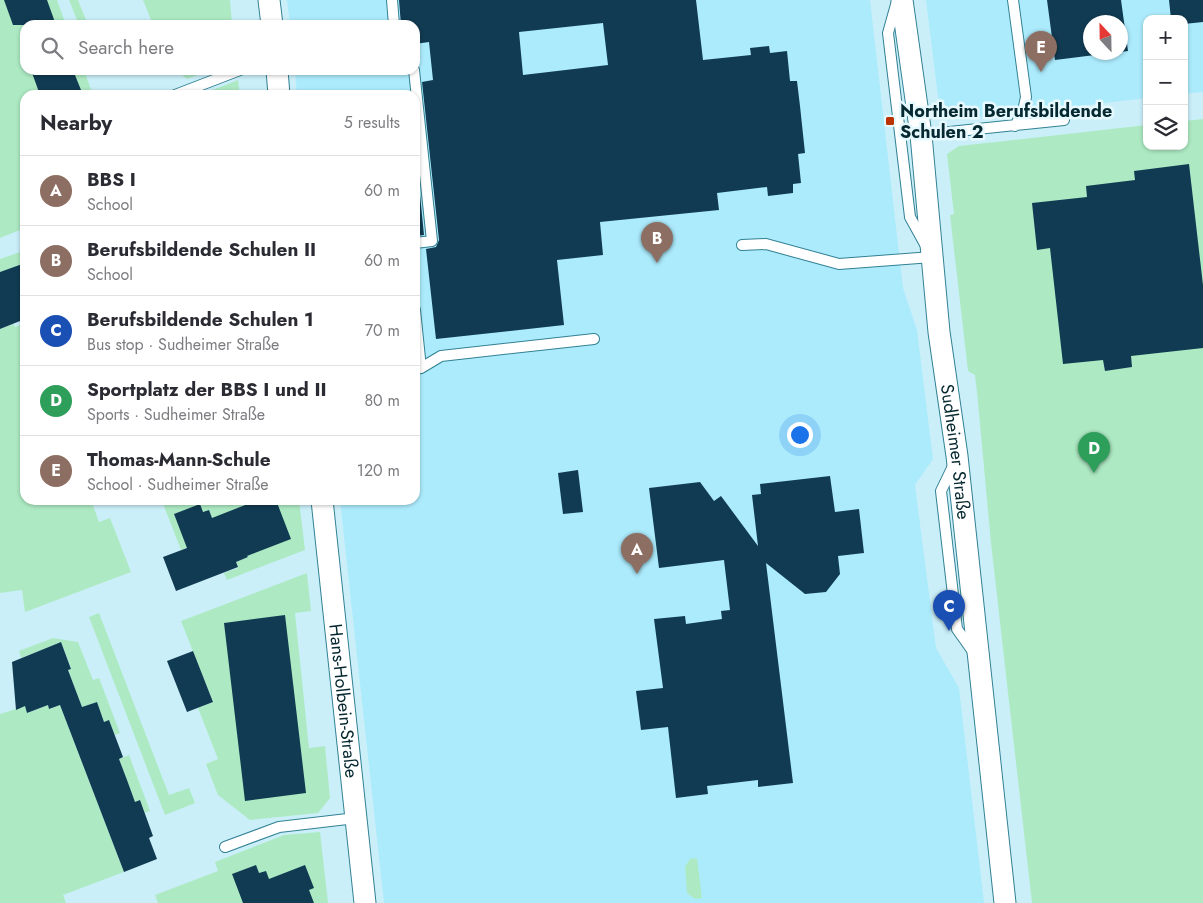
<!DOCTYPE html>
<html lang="en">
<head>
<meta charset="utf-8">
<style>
  :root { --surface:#fff; --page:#f7f7f7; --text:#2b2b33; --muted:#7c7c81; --line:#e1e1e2; --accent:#bb3200 }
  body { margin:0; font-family:Jost,sans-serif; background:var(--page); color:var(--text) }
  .controls { position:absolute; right:15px; top:15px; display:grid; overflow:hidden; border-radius:10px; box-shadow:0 1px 4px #0004 }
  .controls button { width:45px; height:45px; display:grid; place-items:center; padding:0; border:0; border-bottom:1px solid var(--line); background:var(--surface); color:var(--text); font:25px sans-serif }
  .compass { position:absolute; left:1083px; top:15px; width:45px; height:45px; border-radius:50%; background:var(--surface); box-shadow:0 1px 4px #0004; rotate:338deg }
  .you { position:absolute; left:799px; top:434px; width:18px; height:18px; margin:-12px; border:4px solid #fff; border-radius:50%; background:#1a73e8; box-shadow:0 0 0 8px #1a73e833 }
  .badge { display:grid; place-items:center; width:32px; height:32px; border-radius:50%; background:var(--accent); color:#fff; font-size:16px; font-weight:700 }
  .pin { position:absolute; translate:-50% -41px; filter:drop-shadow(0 1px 2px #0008) }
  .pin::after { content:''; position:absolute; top:26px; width:18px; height:15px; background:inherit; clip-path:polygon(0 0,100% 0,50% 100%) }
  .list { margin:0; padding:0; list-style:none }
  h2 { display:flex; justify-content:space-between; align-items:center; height:65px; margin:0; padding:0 20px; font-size:21px }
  h2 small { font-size:16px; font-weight:400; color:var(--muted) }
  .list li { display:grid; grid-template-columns:32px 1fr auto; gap:15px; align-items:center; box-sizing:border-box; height:70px; padding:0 20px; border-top:1px solid var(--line) }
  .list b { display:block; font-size:19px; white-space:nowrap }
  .list p { margin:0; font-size:16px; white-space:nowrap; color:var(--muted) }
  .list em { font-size:16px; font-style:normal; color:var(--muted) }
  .icon { flex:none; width:28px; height:28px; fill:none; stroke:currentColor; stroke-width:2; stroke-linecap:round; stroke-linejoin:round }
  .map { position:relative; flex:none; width:1203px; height:903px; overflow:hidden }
  .search { position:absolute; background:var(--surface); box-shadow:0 1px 4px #0004; left:20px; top:20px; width:400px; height:55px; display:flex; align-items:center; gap:12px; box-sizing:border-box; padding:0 18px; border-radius:15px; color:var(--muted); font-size:19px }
  .panel { position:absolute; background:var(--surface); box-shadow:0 1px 4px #0004; left:20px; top:90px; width:400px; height:415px; border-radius:15px }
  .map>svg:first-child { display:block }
  .built { fill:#acebfc; fill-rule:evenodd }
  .green { fill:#adeac3 }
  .building { fill:#113b52; fill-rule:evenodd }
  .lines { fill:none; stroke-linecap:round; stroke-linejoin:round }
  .service-casing { stroke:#318194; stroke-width:12 }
  .minor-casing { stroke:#318194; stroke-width:23 }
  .service { stroke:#fff; stroke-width:10 }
  .minor { stroke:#fff; stroke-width:21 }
  .poi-dot { fill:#bb3200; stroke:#e6f9fe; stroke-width:2 }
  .labels { text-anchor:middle; stroke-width:5; stroke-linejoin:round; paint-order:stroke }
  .poi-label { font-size:18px; font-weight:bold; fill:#062830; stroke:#e6f9fe; text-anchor:start }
  .street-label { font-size:18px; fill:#062830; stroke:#e6f9fe }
</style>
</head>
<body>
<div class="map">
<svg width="1203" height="903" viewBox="0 0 1203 903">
  <rect width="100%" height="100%" fill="#caeff9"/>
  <path class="built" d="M287,0H870L903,288L917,330L933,459L915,485L936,648L959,688L984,903H384L340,500H415V95H297L295,70H415V25H290Z
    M926,0H1203V92L1184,94V19H1147V98L959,120L938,97ZM1090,22H1120V52H1090Z"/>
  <path class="green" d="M0,0H57L66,25H25V70H84L93,95H25V228L0,238Z
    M69,0H78L88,25H79Z
    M143,0H230L232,25H153Z
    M176,70H211L187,79Z
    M238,80L240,95H199L205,93Z
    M1203,119V903H1032L991,543L977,392L975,375L968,371L950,215L954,214L947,154L959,146L1147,125V146H1184V121Z
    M23,251H25V263L0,272V259Z
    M14,324L15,327L23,324L25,328V500H91L99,522L110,518L131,572L25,612L22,590L0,593V329Z
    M166,500H299L305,550L227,580L224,573L238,568L236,562L248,557L214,523L209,510L203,512L174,514L188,547L181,550L162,501Z
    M307,573L311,611L295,613L309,748L325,746L330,798L318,813L250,820L218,795L206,764L218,759L198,708L213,702L181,621Z
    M99,613L169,795L189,788L195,803L165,815L89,617Z
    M53,638L78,642L93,680L99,678L120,733L115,735L109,721L104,722L97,702L82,707L68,670L71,668L61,642L21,658L19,651Z
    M48,705L50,709L60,705L124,872L63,895L66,903H0V714L25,706L28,713Z
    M129,755L150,811L145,813L140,800L135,802L119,759Z
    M320,832L328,903H158L155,895L218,871L215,862L284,835Z
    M697,858L702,898L695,899L687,893L685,867L690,859Z"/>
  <path class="building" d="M4,0H47L56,25H13Z
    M399,0H696L703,60L751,55L750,48L769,46L770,53L787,51L790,81H797L800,106L805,153L798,154L801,183L793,184V193L768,196L767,187L717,193L719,210L600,222L603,255L557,260L564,325L436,339L426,249L436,247L439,240L422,82L433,80L429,42L415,44V25H401ZM603,23L608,65L523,75L519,32Z
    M1047,0H1121L1128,51L1120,52V22H1090V52H1119L1055,60Z
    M1169,0H1203V22L1184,24V19H1171Z
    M31,70H73L83,95H40Z
    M415,145L424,235L415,236Z
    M1189,164L1203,285V348L1131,356L1132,367L1105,371L1103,360L1063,364L1050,248L1037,250L1032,203L1087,197L1086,186L1135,180L1134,171Z
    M25,263V319L0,329V272Z
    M578,470L583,512L563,514L558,473Z
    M830,476L835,512L859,509L864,553L838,556L840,574L826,592L805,594L766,563L793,783L758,787V780L707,786L708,794L676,798L668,727L641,730L636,691L663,688L654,619L685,616L686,624L722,619L721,611L730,610L724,560L659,568L649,488L700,482L714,501L721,496L758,546L752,495L761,494L760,484Z
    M258,500H276L291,539L247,556L248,557L236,562L238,567L176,591L163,557L187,548L174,514L200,504L203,512L209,510L212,518Z
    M285,615L306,793L245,801L224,623Z
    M61,642L71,669L68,670L82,707L97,702L104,722L109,720L123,757L119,759L127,780L135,802L140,800L153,836L149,838L157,859L124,872L60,705L49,709L48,705L27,713L25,706L16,710L12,662Z
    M193,651L213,702L187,712L167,661Z
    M256,865L259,873L266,871L269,879L305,865L314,888L309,890L314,903H243L232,874Z"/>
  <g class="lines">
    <g class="service-casing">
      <path id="service" d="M392,0L394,25
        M1013,0L1026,97L1023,111L1015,126
        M414,70L432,241L415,243
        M175,95L240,70
        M921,135L1064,120
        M742,245L766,244L839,264L932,257L910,217L888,33L897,1
        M415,310L421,368
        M415,369L421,368L441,356L594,339
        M954,464L941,491L957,629L974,653
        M225,847L279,827L356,818"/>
    </g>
    <g class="minor-casing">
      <g id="minor">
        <path d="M269,0L272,25"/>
        <path id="s1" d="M902,0L921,135L939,332L957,456L1005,903"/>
        <path d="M277,70L279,95"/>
        <path id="s2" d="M322,500L365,903"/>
      </g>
    </g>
    <use href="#service" class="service"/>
    <use href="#minor" class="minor"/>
  </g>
  <rect class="poi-dot" x="885" y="116" width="10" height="10" rx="2.5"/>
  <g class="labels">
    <g class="poi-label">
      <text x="900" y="117">Northeim Berufsbildende<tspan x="900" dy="21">Schulen 2</tspan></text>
    </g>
    <g class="street-label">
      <text dy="6" stroke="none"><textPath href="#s1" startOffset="455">Sudheimer Straße</textPath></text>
      <text dy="6" stroke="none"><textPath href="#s2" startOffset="202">Hans-Holbein-Straße</textPath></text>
    </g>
  </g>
</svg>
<div class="controls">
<button>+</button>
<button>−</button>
<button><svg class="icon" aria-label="layers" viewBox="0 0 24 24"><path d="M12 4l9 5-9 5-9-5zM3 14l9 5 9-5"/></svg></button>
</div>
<svg class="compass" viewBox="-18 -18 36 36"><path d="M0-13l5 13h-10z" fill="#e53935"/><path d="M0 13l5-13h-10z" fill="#7c7c81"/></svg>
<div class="you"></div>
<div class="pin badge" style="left:637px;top:574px;background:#8d6e63">A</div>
<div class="pin badge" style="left:657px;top:263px;background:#8d6e63">B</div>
<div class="pin badge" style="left:949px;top:631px;background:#1a4fb4">C</div>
<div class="pin badge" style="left:1094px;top:473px;background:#2e9e5b">D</div>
<div class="pin badge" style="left:1041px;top:72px;background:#8d6e63">E</div>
<div class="search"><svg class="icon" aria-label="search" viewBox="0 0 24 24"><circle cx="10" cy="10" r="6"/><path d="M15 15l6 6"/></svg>Search here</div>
<section class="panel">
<h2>Nearby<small>5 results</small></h2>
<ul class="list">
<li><span class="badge" style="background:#8d6e63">A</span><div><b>BBS I</b><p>School</p></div><em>60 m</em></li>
<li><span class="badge" style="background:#8d6e63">B</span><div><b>Berufsbildende Schulen II</b><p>School</p></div><em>60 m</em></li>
<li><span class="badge" style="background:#1a4fb4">C</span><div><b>Berufsbildende Schulen 1</b><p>Bus stop · Sudheimer Straße</p></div><em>70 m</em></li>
<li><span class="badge" style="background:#2e9e5b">D</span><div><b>Sportplatz der BBS I und II</b><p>Sports · Sudheimer Straße</p></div><em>80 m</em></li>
<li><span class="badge" style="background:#8d6e63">E</span><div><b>Thomas-Mann-Schule</b><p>School · Sudheimer Straße</p></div><em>120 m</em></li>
</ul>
</section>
</div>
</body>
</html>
